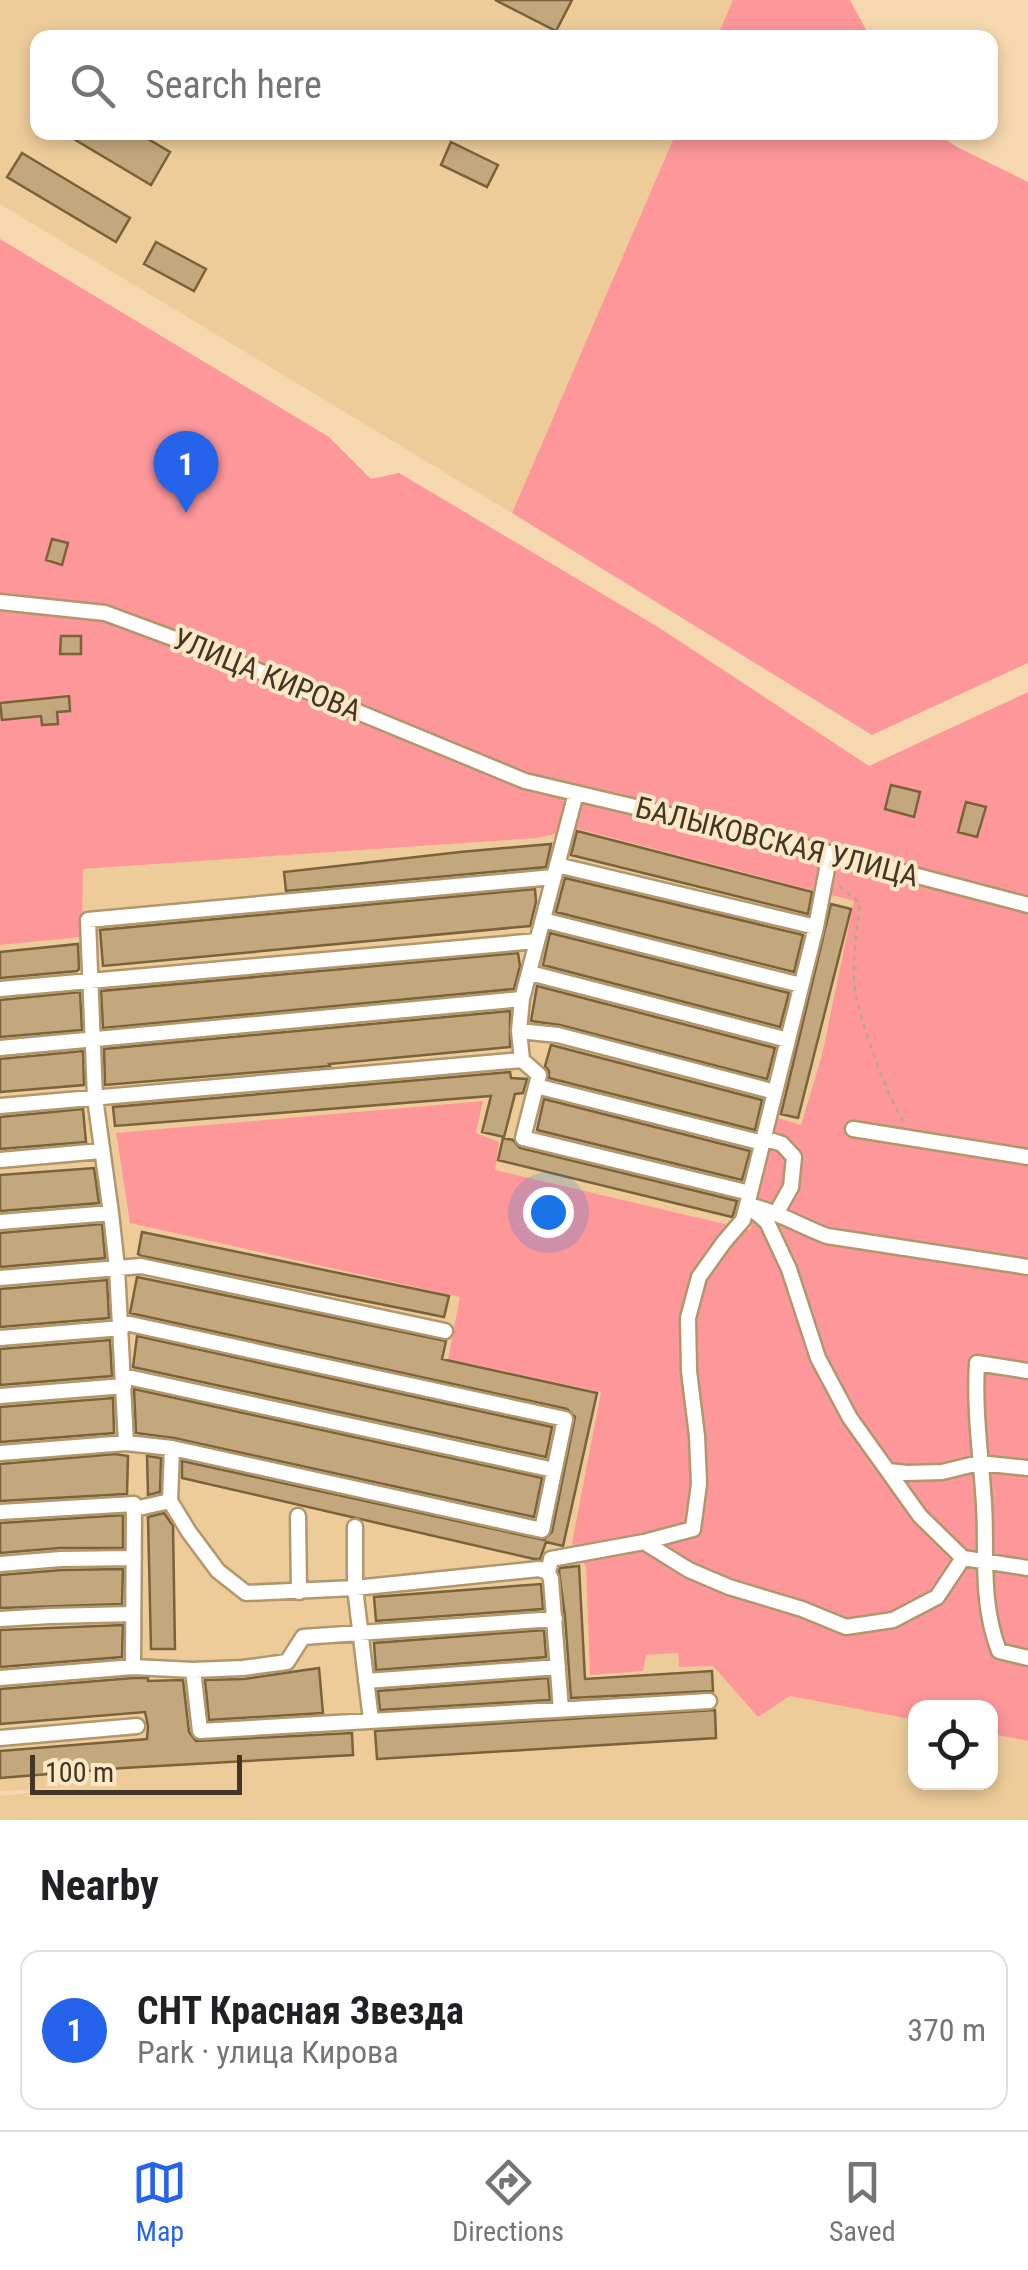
<!DOCTYPE html>
<html lang="en">
<head>
<meta charset="utf-8">
<style>
  :root { --surface:#fff; --page:#f2f2f2; --text:#202124; --muted:#757577; --line:#e0e0e0; --accent:#2563eb }
  body { margin:0; font-family:"Roboto Condensed",sans-serif; background:var(--page); color:var(--text) }
  .controls { position:absolute; right:30px; bottom:30px; display:grid; overflow:hidden; border-radius:20px; box-shadow:0 5px 15px #0003 }
  .controls button { width:90px; height:90px; display:grid; place-items:center; padding:0; border:0; border-bottom:2px solid var(--line); background:var(--surface); color:var(--text); font:50px sans-serif }
  .scale { position:absolute; left:30px; bottom:25px; width:212px; box-sizing:border-box; padding-left:10px; border:5px solid #423726; border-top:0; font-size:28px; line-height:35px; white-space:nowrap; color:#423726; -webkit-text-stroke:8px #fde7c4; paint-order:stroke }
  .you { position:absolute; left:548px; top:1212px; width:35px; height:35px; margin:-25px; border:8px solid #fff; border-radius:50%; background:#1a73e8; box-shadow:0 0 0 15px #1a73e833 }
  .badge { display:grid; place-items:center; width:65px; height:65px; border-radius:50%; background:var(--accent); color:#fff; font-size:32px; font-weight:700 }
  .pin { position:absolute; translate:-50% -82px; filter:drop-shadow(0 2px 5px #0008) }
  .pin::after { content:''; position:absolute; top:52px; width:35px; height:30px; background:inherit; clip-path:polygon(0 0,100% 0,50% 100%) }
  .list { margin:0; padding:0; list-style:none }
  h2 { display:flex; justify-content:space-between; align-items:center; height:130px; margin:0; padding:0 40px; font-size:42px }
  h2 small { font-size:32px; font-weight:400; color:var(--muted) }
  .list li { display:grid; grid-template-columns:65px 1fr auto; gap:30px; align-items:center; box-sizing:border-box; height:160px; margin:0 20px 20px; padding:0 20px; border:2px solid var(--line); border-radius:20px }
  .list b { display:block; font-size:38px; white-space:nowrap }
  .list p { margin:0; font-size:32px; white-space:nowrap; color:var(--muted) }
  .list em { font-size:32px; font-style:normal; color:var(--muted) }
  .icon { flex:none; width:55px; height:55px; fill:none; stroke:currentColor; stroke-width:2; stroke-linecap:round; stroke-linejoin:round }
  .map { position:relative; flex:none; width:1028px; height:1820px; overflow:hidden }
  .search { position:absolute; background:var(--surface); box-shadow:0 5px 15px #0003; left:30px; right:30px; top:30px; height:110px; display:flex; align-items:center; gap:25px; box-sizing:border-box; padding:0 35px; border-radius:20px; color:var(--muted); font-size:38px }
  .sheet { height:310px; background:var(--surface) }
  nav { display:flex; justify-content:space-around; align-items:center; box-sizing:border-box; height:140px; border-top:2px solid var(--line); background:var(--surface); font-size:28px; color:var(--muted) }
  nav a { display:grid; justify-items:center; gap:5px }
  nav .on { color:var(--accent) }
  .map>svg:first-child { display:block }
  .built { fill:#edcc9a }
  .green { fill:#fd979a }
  .building { fill:#c3a87e; stroke:#7b623a; stroke-width:2.5 }
  .lines { fill:none; stroke-linecap:round; stroke-linejoin:round }
  .minor-casing { stroke:#b1976d; stroke-width:19 }
  .path { stroke:#bda683; stroke-width:2.5; stroke-dasharray:5 5; stroke-linecap:butt }
  .minor { stroke:#fff; stroke-width:14 }
  .labels { text-anchor:middle; stroke-width:8; stroke-linejoin:round; paint-order:stroke }
  .street-label { font-size:30px; fill:#423726; stroke:#fde7c4 }
</style>
</head>
<body>
<div class="map">
<svg width="1028" height="1820" viewBox="0 0 1028 1820">
  <rect width="100%" height="100%" fill="#f5d8ad"/>
  <path class="built" d="M0,0H733L717,37L38,38V132L676,133L512,513L0,204Z
    M578,829L855,901L822,1055L801,1125L775,1118L750,1230L494,1170L476,1134L482,1102L116,1134L130,1223L461,1297L448,1359L601,1392L573,1543L586,1567L591,1675L645,1655L678,1653L679,1667L713,1666L758,1717L790,1696L915,1720L916,1782H990L991,1734L1028,1741V1820H0V1796L85,1787L0,1791V945L82,937L83,869L538,838Z"/>
  <path class="green" d="M733,0H850L870,37H717Z
    M676,133H938L955,146L1028,182V663L872,735L512,513Z
    M0,239L329,437L371,479L399,473L658,627L869,766L1028,692V1741L991,1734L990,1708H916L915,1720L790,1696L758,1717L713,1666L679,1667L678,1653L646,1655L643,1671L590,1675L586,1567L572,1543L601,1392L448,1359L460,1297L130,1223L116,1133L483,1101L476,1133L499,1142L495,1170L750,1230L775,1117L801,1125L822,1055L854,901L578,829L538,838L83,869L82,937L0,945Z"/>
  <path class="building" d="M495,0H572L556,31Z
    M62,132H136L170,152L151,185Z
    M451,142L498,165L487,187L441,165Z
    M22,153L130,218L116,242L7,177Z
    M156,242L206,269L194,291L144,264Z
    M52,539L68,543L62,565L46,560Z
    M61,636H81V654H60Z
    M69,696L70,711L57,712L58,724L42,725L41,716L2,720L0,703Z
    M891,785L920,792L914,817L885,809Z
    M966,802L986,807L977,837L958,832Z
    M577,831L812,892L808,914L571,855Z
    M551,844L546,867L286,891L284,872L460,852Z
    M565,878L803,935L794,972L556,912Z
    M535,889L536,902L530,926L103,966L100,930Z
    M831,904L851,909L798,1118L781,1114Z
    M550,933L789,993L780,1027L543,965Z
    M78,944L79,969L77,971L0,978V952Z
    M518,953L520,966L514,989L103,1028L101,991Z
    M537,986L775,1048L767,1079L560,1025L531,1021Z
    M80,992L82,1030L0,1037V1000Z
    M510,1011V1047L329,1064L330,1066L105,1085L104,1049Z
    M551,1045L762,1100L755,1130L549,1078V1071L545,1066Z
    M83,1051L84,1085L0,1092V1059Z
    M510,1072L511,1078L527,1079L523,1093L515,1094L504,1137L482,1132L491,1096L115,1126L113,1107Z
    M544,1099L750,1151L742,1180L537,1130Z
    M83,1109L86,1142L0,1149V1117Z
    M503,1138L513,1140L520,1148L737,1201L733,1215L732,1217L498,1160Z
    M94,1168L99,1203L0,1211V1175Z
    M102,1224L105,1258L0,1267V1233Z
    M142,1232L449,1296L444,1317L142,1256L138,1254Z
    M137,1277L446,1341L442,1359L597,1393L563,1546L546,1542L540,1559H534L182,1478V1461L544,1540L552,1532L575,1417L567,1409L130,1313Z
    M107,1280L109,1318L0,1327V1289Z
    M137,1336L552,1427L546,1457L133,1367Z
    M110,1340L112,1376L0,1385V1349Z
    M134,1389L542,1478L534,1517L174,1438L136,1433Z
    M113,1398L114,1433L0,1442V1407Z
    M115,1454L128,1456L127,1494L0,1501V1464Z
    M147,1456L161,1458L160,1492L148,1495Z
    M164,1513L173,1526L175,1649H151L148,1517Z
    M123,1515V1548H60L0,1553V1523Z
    M579,1566L585,1679L712,1671L713,1691L571,1698L565,1617L559,1571L560,1568Z
    M123,1569L122,1604L0,1608V1575L62,1570Z
    M541,1584L543,1609L376,1621L374,1597Z
    M123,1625L122,1657L0,1667V1630Z
    M544,1630L546,1657L376,1670L374,1643Z
    M319,1668L323,1713L209,1720L205,1680L244,1679Z
    M133,1678H148V1681L183,1680L189,1732L196,1741L352,1733L353,1755L123,1768L0,1778V1751L147,1739L148,1726L145,1712L0,1724V1689Z
    M548,1678L550,1700L380,1710L378,1691Z
    M715,1710L716,1738L377,1759L375,1731Z"/>
  <g class="lines">
    <g class="minor-casing">
      <path id="minor" d="M0,602L105,613L232,660L525,781L830,853L1028,905
        M557,865L816,927
        M543,920L801,985
        M530,973L788,1040
        M0,989L537,941
        M519,1031L558,1035L775,1092
        M0,1048L522,999
        M522,1060L539,1075L523,1138L750,1193L816,927L830,853
        M536,1086L763,1143
        M0,1106L522,1060L519,1031L522,999L576,793
        M853,1129L1028,1157
        M764,1138L782,1144L794,1157L791,1187L777,1212
        M0,1160L101,1151
        M747,1205L767,1222L789,1269L818,1358L850,1418L920,1516L963,1558L1028,1568
        M752,1206C780,1213 801,1226 827,1236L1028,1267
        M0,1222L111,1213
        M0,1278L141,1266L445,1331
        M121,1322L565,1419L542,1530L172,1448L126,1443L117,1268L111,1213L95,1098L88,920L553,877
        M0,1338L122,1328
        M1028,1371L977,1363C974,1411 981,1456 984,1504C987,1554 980,1602 999,1651L1028,1658
        M123,1376L554,1470
        M0,1396L124,1386
        M0,1453L126,1443
        M888,1471L907,1473L942,1472L979,1463L1028,1468
        M170,1501L189,1532L218,1571L246,1593L355,1588L539,1569L548,1572L551,1579L561,1710
        M134,1509L170,1501L172,1448
        M0,1512L134,1504L133,1667
        M298,1516L299,1592
        M355,1527V1588L371,1720
        M644,1542L689,1570L729,1587L802,1609L846,1627L893,1620L937,1597L963,1558
        M0,1564L61,1559L134,1558
        M548,1572L551,1559L644,1542L693,1529L699,1484L697,1436L689,1371L688,1318L699,1277L724,1242L743,1220L750,1193
        M0,1619L50,1616L133,1614
        M193,1670L200,1731L709,1701
        M0,1678L133,1667L193,1670L243,1668L287,1662L303,1637L555,1619
        M366,1681L558,1667
        M0,1738L137,1726"/>
    </g>
    <path class="path" d="M839,886L860,903C857,929 853,955 854,981C854,1005 889,1104 904,1122"/>
    <use href="#minor" class="minor"/>
  </g>
  <g class="labels">
    <g class="street-label">
      <text transform="translate(267 675) rotate(22)" y="10">УЛИЦА КИРОВА</text>
      <text transform="translate(777 842) rotate(14)" y="10">БАЛЫКОВСКАЯ УЛИЦА</text>
    </g>
  </g>
</svg>
<div class="controls">
<button><svg class="icon" aria-label="locate" viewBox="0 0 24 24"><circle cx="12" cy="12" r="6"/><path d="M12 2v4M12 18v4M2 12h4M18 12h4"/></svg></button>
</div>
<div class="scale">100 m</div>
<div class="you"></div>
<div class="pin badge" style="left:186px;top:513px">1</div>
<div class="search"><svg class="icon" aria-label="search" viewBox="0 0 24 24"><circle cx="10" cy="10" r="6"/><path d="M15 15l6 6"/></svg>Search here</div>
</div>
<section class="sheet">
<h2>Nearby<small></small></h2>
<ul class="list">
<li><span class="badge">1</span><div><b>СНТ Красная Звезда</b><p>Park · улица Кирова</p></div><em>370 m</em></li>
</ul>
</section>
<nav>
<a class="on"><svg class="icon" aria-label="map" viewBox="0 0 24 24"><path d="M3 6l6-2 6 2 6-2v14l-6 2-6-2-6 2zM9 4v14M15 6v14"/></svg>Map</a>
<a><svg class="icon" aria-label="directions" viewBox="0 0 24 24"><path d="M12 3l9 9-9 9-9-9zM9 14v-3h6M13 9l2 2-2 2"/></svg>Directions</a>
<a><svg class="icon" aria-label="saved" viewBox="0 0 24 24"><path d="M7 4h10v16l-5-4-5 4z"/></svg>Saved</a>
</nav>
</body>
</html>
